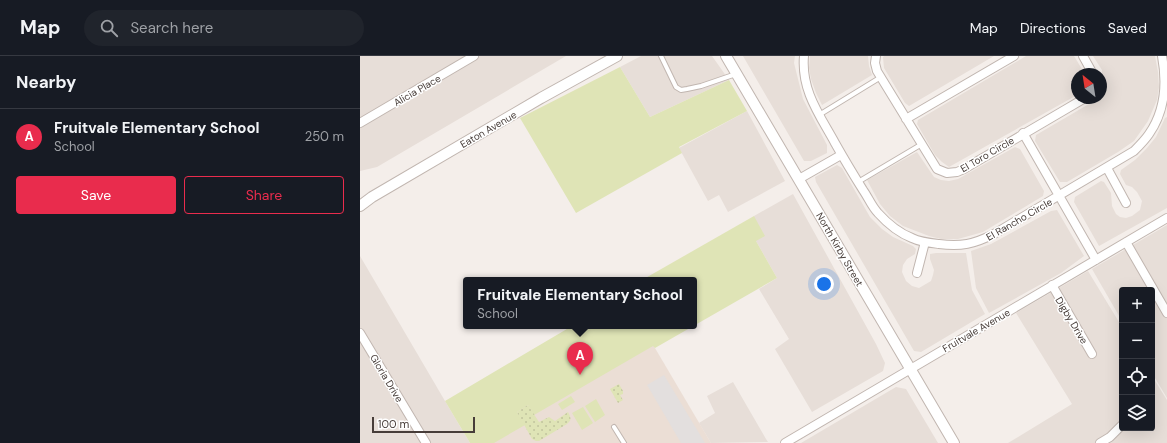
<!DOCTYPE html>
<html lang="en">
<head>
<meta charset="utf-8">
<style>
  :root { --surface:#171b24; --page:#20242c; --text:#f1f3f6; --muted:#9ea1a6; --line:#363941; --accent:#e92c4d }
  body { margin:0; font-family:"DM Sans",sans-serif; background:var(--page); color:var(--text) }
  .controls { position:absolute; right:12px; bottom:12px; display:grid; overflow:hidden; border-radius:4px; box-shadow:0 4px 16px #0002 }
  .controls button { width:36px; height:36px; display:grid; place-items:center; padding:0; border:0; border-bottom:1px solid var(--line); background:var(--surface); color:var(--text); font:20px sans-serif }
  .compass { position:absolute; left:711px; top:12px; width:36px; height:36px; border-radius:50%; background:var(--surface); box-shadow:0 4px 16px #0002; rotate:330deg }
  .scale { position:absolute; left:12px; bottom:10px; width:103px; box-sizing:border-box; padding-left:4px; border:2px solid #473d39; border-top:0; font-size:11px; line-height:14px; white-space:nowrap; color:#473d39; -webkit-text-stroke:3px #fff; paint-order:stroke }
  .you { position:absolute; left:464px; top:228px; width:14px; height:14px; margin:-10px; border:3px solid #fff; border-radius:50%; background:#1a73e8; box-shadow:0 0 0 6px #1a73e833 }
  .badge { display:grid; place-items:center; width:26px; height:26px; border-radius:50%; background:var(--accent); color:#fff; font-size:13px; font-weight:700 }
  .pin { position:absolute; translate:-50% -33px; filter:drop-shadow(0 1px 2px #0008) }
  .pin::after { content:''; position:absolute; top:21px; width:14px; height:12px; background:inherit; clip-path:polygon(0 0,100% 0,50% 100%) }
  .popup { position:absolute; left:103px; top:221px; width:234px; height:52px; box-sizing:border-box; display:grid; place-content:center; border-radius:4px; background:var(--surface); filter:drop-shadow(0 1px 3px #0005); font-size:13px; white-space:nowrap; color:var(--muted) }
  .popup b { font-size:15px; color:var(--text) }
  .popup::after { content:''; position:absolute; left:50%; top:100%; margin-left:-8px; border:8px solid transparent; border-top-color:var(--surface) }
  .list { margin:0; padding:0; list-style:none }
  h2 { display:flex; justify-content:space-between; align-items:center; height:52px; margin:0; padding:0 16px; font-size:17px }
  h2 small { font-size:13px; font-weight:400; color:var(--muted) }
  .list li { display:grid; grid-template-columns:26px 1fr auto; gap:12px; align-items:center; box-sizing:border-box; height:56px; padding:0 16px; border-top:1px solid var(--line) }
  .list b { display:block; font-size:15px; white-space:nowrap }
  .list p { margin:0; font-size:13px; white-space:nowrap; color:var(--muted) }
  .list em { font-size:13px; font-style:normal; color:var(--muted) }
  .actions { display:flex; gap:8px; padding:12px 16px }
  .actions a { flex:1; padding:9px 0; border:1px solid var(--accent); border-radius:4px; text-align:center; font-size:14px; color:var(--accent) }
  .actions .main { background:var(--accent); color:#fff }
  .icon { flex:none; width:22px; height:22px; fill:none; stroke:currentColor; stroke-width:2; stroke-linecap:round; stroke-linejoin:round }
  .map { position:relative; flex:none; width:807px; height:387px; overflow:hidden }
  header { display:flex; align-items:center; gap:24px; box-sizing:border-box; height:56px; padding:0 20px; background:var(--surface); border-bottom:1px solid var(--line) }
  header strong { font-size:19px }
  nav { display:flex; gap:22px; margin-inline-start:auto; font-size:14px }
  .search { width:280px; height:36px; background:var(--page); display:flex; align-items:center; gap:10px; box-sizing:border-box; padding:0 14px; border-radius:22px; color:var(--muted); font-size:15px }
  main { display:flex }
  aside { flex:1; background:var(--surface) }
  .map>svg:first-child { display:block }
  .residential { fill:#e7ded8 }
  .education { fill:#ebded5 }
  .grass { fill:#dfe4b6 }
  .park { fill:url(#park-dots) }
  .parking { fill:#e3dfde }
  .lines { fill:none; stroke-linecap:round; stroke-linejoin:round }
  .service-casing { stroke:#c1b6b0; stroke-width:6 }
  .minor-casing { stroke:#c1b6b0; stroke-width:10 }
  .tertiary-casing { stroke:#c1b6b0; stroke-width:12 }
  .service { stroke:#fff; stroke-width:4 }
  .minor { stroke:#fff; stroke-width:8 }
  .tertiary { stroke:#fff; stroke-width:10 }
  .labels { text-anchor:middle; stroke-width:3; stroke-linejoin:round; paint-order:stroke }
  .street-label { font-size:10px; fill:#473d39; stroke:#fff }
</style>
</head>
<body>
<header>
<strong>Map</strong>
<div class="search"><svg class="icon" aria-label="search" viewBox="0 0 24 24"><circle cx="10" cy="10" r="6"/><path d="M15 15l6 6"/></svg>Search here</div>
<nav><a>Map</a><a>Directions</a><a>Saved</a></nav>
</header>
<main>
<aside>
<h2>Nearby<small></small></h2>
<ul class="list">
<li><span class="badge">A</span><div><b>Fruitvale Elementary School</b><p>School</p></div><em>250 m</em></li>
</ul>
<div class="actions"><a class="main">Save</a><a>Share</a></div>
</aside>
<div class="map">
<svg width="807" height="387" viewBox="0 0 807 387">
  <defs>
    <pattern id="park-dots" width="8" height="8" patternUnits="userSpaceOnUse"><rect width="8" height="8" fill="#dfe4b6"/><path d="M2 2h.1M6 6h.1" fill="none" stroke="#c1c49d" stroke-width="1.8" stroke-linecap="round"/></pattern>
  </defs>
  <rect width="100%" height="100%" fill="#f4eeea"/>
  <path class="residential" d="M0,0H206L17,111L0,115Z
    M281,0H352L369,24L290,61L260,11Z
    M383,0H435L434,7L443,43L467,89V97L451,105H444Z
    M450,0H508L509,10L512,19L462,49L456,37L451,23L449,12Z
    M524,0H634L549,50L545,47L524,12L523,1Z
    M666,0H714L725,18H717V39L589,111L582,106L575,99L557,68L558,64Z
    M733,0H795L798,16L799,31L797,44L788,65L774,85L758,96L707,126H700L675,85L676,79L729,48L734,42H741L742,14Z
    M387,55L425,125L368,156L359,139L348,145L319,92Z
    M807,61V152L739,190L714,146L715,141L741,125L744,126L751,137L752,150L756,158L760,161L766,162L772,160L780,154L782,145L777,136L772,131L766,129L760,118L761,114L775,104L787,92L796,81L805,62Z
    M655,91L660,93L684,135L683,140L623,176L598,183H581L569,180L543,170L530,160L520,148L507,124L557,96L574,121L581,124L589,125L598,123Z
    M477,109L482,112L510,161L522,173L533,181L553,190L556,193L555,198L547,203L543,209L542,216L546,225L552,230L559,232L571,225L573,219L574,214L570,203V198L576,197H606L612,234L625,258L561,296L554,295L456,126L455,121Z
    M433,138L516,288L525,307L523,315L452,356L415,293L429,283L399,233L417,222L396,185L394,160Z
    M697,154L724,200L701,217L629,257L616,232L611,195L631,188L691,155Z
    M807,169V342L792,317V234H762V265L732,213Z
    M0,200L85,345L110,387H0Z
    M728,215L762,271V372H792V320L807,344V387H648L712,348L656,257Z
    M373,326L406,383L408,386L351,387L339,367L355,357L347,340Z
    M536,331L546,333L578,387H441Z"/>
  <path class="education" d="M212,270H282L351,387H110Z"/>
  <path class="grass" d="M260,11L290,61L369,24L387,55L319,91L322,97L216,157L160,62Z
    M394,160L405,180L396,185L417,222L295,292L293,290L174,359L168,349L157,356L165,369L134,387H110L85,345L212,270H334V224H282Z
    M211,340L215,346L202,354L198,348Z
    M236,343L245,359L235,366L225,350Z
    M223,351L233,367L222,374L212,357Z"/>
  <path class="park" d="M259,328L263,335V338L260,339L263,344L258,347L250,333Z
    M168,349L179,366L189,361L195,365L208,356C211,362 212,364 207,368L179,385H176L172,383L157,356Z"/>
  <path class="parking" d="M304,319L345,387H321L287,329Z"/>
  <g class="lines">
    <g class="service-casing">
      <path id="service" d="M301,0L316,31L321,34L327,33L341,30L376,18
        M459,59L521,21
        M498,126L562,88
        M254,371L264,387"/>
    </g>
    <g class="minor-casing">
      <path id="minor" d="M444,0C441,34 459,58 475,87C484,103 493,118 503,134C508,141 512,151 518,157C527,167 539,177 552,182C560,186 570,187 579,188C601,191 614,188 634,178L774,95C779,90 785,84 789,78C805,55 807,27 802,0
        M516,0L515,7L517,15L577,113L587,117L597,116L604,113L725,42
        M723,0L733,18
        M546,63L654,0
        M0,67L114,0
        M663,77L736,204
        M747,112L766,147
        M439,123L481,99
        M766,186L807,257
        M557,217L565,186
        M692,229L732,298
        M0,277L66,387
        M425,387L807,162
        M740,387L750,381L762,369"/>
    </g>
    <g class="tertiary-casing">
      <path id="tertiary" d="M366,0L594,387
        M0,150L12,141L181,42L257,0"/>
    </g>
    <use href="#service" class="service"/>
    <use href="#minor" class="minor"/>
    <use href="#tertiary" class="tertiary"/>
  </g>
  <g class="labels">
    <g class="street-label">
      <text transform="translate(57 34) rotate(-30)" y="4">Alicia Place</text>
      <text transform="translate(128 73) rotate(-30)" y="4">Eaton Avenue</text>
      <text transform="translate(627 98) rotate(-30)" y="4">El Toro Circle</text>
      <text transform="translate(659 163) rotate(-30)" y="4">El Rancho Circle</text>
      <text transform="translate(480 193) rotate(60)" y="4">North Kirby Street</text>
      <text transform="translate(712 264) rotate(59)" y="4">Digby Drive</text>
      <text transform="translate(616 274) rotate(-30)" y="4">Fruitvale Avenue</text>
      <text transform="translate(27 322) rotate(59)" y="4">Gloria Drive</text>
    </g>
  </g>
</svg>
<div class="controls">
<button>+</button>
<button>−</button>
<button><svg class="icon" aria-label="locate" viewBox="0 0 24 24"><circle cx="12" cy="12" r="6"/><path d="M12 2v4M12 18v4M2 12h4M18 12h4"/></svg></button>
<button><svg class="icon" aria-label="layers" viewBox="0 0 24 24"><path d="M12 4l9 5-9 5-9-5zM3 14l9 5 9-5"/></svg></button>
</div>
<svg class="compass" viewBox="-18 -18 36 36"><path d="M0-13l5 13h-10z" fill="#e53935"/><path d="M0 13l5-13h-10z" fill="#9ea1a6"/></svg>
<div class="scale">100 m</div>
<div class="you"></div>
<div class="pin badge" style="left:220px;top:319px">A</div>
<div class="popup"><b>Fruitvale Elementary School</b>School</div>
</div>
</main>
</body>
</html>
